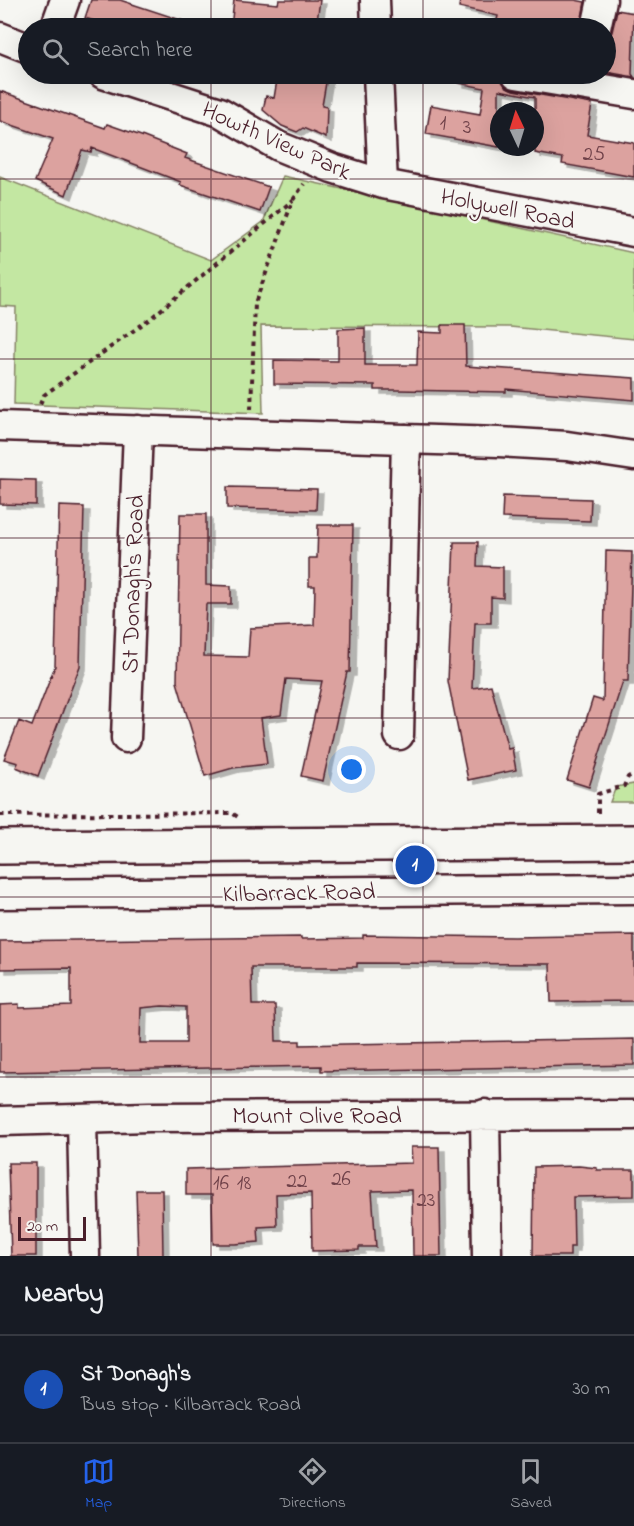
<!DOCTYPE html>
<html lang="en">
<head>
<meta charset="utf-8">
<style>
  :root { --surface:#171b24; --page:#20242c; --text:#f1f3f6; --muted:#9ea1a6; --line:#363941; --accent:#2563eb }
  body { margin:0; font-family:"Indie Flower",sans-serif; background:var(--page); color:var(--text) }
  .compass { position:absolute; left:490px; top:102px; width:54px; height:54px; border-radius:50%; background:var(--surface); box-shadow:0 6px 24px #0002; rotate:356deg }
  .scale { position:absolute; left:18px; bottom:15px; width:68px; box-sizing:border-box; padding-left:6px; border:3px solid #4a1f2b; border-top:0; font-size:16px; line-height:21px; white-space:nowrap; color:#4a1f2b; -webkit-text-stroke:4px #f6f6f2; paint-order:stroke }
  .you { position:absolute; left:352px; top:770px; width:21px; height:21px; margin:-15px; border:4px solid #fff; border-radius:50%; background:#1a73e8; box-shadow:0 0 0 9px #1a73e833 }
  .badge { display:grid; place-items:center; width:39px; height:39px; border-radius:50%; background:var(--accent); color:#fff; font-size:20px; font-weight:700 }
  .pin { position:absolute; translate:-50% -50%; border:3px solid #fff; box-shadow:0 2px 6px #0006 }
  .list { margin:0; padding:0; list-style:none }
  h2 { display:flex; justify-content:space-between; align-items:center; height:78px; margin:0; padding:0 24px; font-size:26px }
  h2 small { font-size:20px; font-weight:400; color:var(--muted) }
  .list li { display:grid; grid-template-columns:39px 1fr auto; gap:18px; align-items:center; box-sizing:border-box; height:108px; padding:0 24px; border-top:2px solid var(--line) }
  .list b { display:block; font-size:22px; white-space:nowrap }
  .list p { margin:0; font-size:20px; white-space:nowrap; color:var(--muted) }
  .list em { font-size:20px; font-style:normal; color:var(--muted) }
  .icon { flex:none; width:33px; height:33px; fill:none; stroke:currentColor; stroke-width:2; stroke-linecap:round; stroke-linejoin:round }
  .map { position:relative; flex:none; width:634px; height:1256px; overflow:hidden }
  .search { position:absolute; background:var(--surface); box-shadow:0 6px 24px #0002; left:18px; right:18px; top:18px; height:66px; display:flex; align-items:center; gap:15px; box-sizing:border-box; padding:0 21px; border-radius:33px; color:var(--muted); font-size:22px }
  .sheet { height:186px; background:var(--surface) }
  nav { display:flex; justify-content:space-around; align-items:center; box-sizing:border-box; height:84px; border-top:2px solid var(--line); background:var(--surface); font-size:16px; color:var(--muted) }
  nav a { display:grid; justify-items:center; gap:3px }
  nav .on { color:var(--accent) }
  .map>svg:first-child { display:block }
  .green { fill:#c3e7a2; stroke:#868366; stroke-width:1.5 }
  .building { fill:#dca29f; stroke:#4a1f2b; stroke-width:1.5; fill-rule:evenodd; filter:url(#shadow) }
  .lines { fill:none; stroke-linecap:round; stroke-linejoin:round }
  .minor-casing { stroke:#4a1f2b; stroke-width:33 }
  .major-casing { stroke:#4a1f2b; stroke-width:38 }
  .path { stroke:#4a1f2b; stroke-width:4; stroke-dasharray:4.5 4.5; stroke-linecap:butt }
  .minor { stroke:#f6f6f2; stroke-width:28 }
  .major { stroke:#f6f6f2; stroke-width:33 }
  .grid { fill:none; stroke:#4a1f2b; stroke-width:1.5; stroke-opacity:0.55 }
  .labels { text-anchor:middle; stroke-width:4.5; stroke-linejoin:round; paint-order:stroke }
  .number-label { font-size:21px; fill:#6e4048 }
  .street-label { font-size:24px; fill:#4a1f2b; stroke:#f6f6f2 }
</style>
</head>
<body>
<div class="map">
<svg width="634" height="1256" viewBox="0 0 634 1256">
  <defs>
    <filter id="shadow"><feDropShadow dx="6" dy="4" stdDeviation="0" flood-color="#0004"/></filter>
  </defs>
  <rect width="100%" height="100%" fill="#f6f6f2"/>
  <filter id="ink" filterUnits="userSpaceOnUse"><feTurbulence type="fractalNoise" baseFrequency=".0167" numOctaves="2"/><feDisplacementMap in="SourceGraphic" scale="12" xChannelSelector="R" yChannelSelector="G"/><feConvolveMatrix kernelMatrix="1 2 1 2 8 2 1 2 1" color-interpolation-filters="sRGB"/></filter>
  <g filter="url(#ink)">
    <path class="green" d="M283,176L634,253V339L510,327L261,326L263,413L14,404L16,307L0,306V177L211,260L263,222Z
      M634,784V802H610L616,787Z"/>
    <path class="building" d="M91,0H120L196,25V28H117L85,18Z
      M234,0L278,4L279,0H320L316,28H231Z
      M460,0H575L585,2L580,28H495L498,16L459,7Z
      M617,10L634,13L632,74L634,77L606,72V41L612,32Z
      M278,74L327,77L322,106L327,107L326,138L303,128L297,132L282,126L263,110L266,96L274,98Z
      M458,74H500L505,86L513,90L592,104L587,135L634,143V177L562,164L563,158L535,153V97L499,90V147L426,134L431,105L480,114L484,88L458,83Z
      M0,91L105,128L107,124L144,137L187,154L185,158L269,187L260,212L180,185L181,182L92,148L91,152L82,150L66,195L35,181L53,139L0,121Z
      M442,325H465L466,366L634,378V400L506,389V392L397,390H375V385L274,384V360L338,361V329L365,328V365H417L418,332L442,333Z
      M0,479L36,480V505L0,504Z
      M227,487L317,489L316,510L227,508Z
      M503,496L591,499L590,521L502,518Z
      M59,506L84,507L80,666L38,776L16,767L18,763L4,759L19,721L32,726L55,666Z
      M180,514H206V585L231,586V604H206L204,656L248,657L250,628L314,625L315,586H309V558H317L318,525H353L350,672H347L323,781L301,776L322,681L286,679L281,715L261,718L267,764L233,768L205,776L177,682Z
      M454,542H478L477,566L503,567V598L491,597V623H475L472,688L491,685L508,749L512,748L516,770L468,780L448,681Z
      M606,551L632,552L628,681H623L589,787L567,780L593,698L603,701Z
      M363,935L514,937L634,935V1001L551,1002L550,964L357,963V967H251L252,1005H275L276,1041H300V1045L345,1044L634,1039V1065L321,1071V1066L0,1072V1005L19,1004V1008L71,1006V968L0,969V941L301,937V939L363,938ZM162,1006L186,1007V1043H140L141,1008Z
      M411,1147H439L441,1256H413L412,1190L372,1191L376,1247H359V1250L312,1251L311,1193L276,1194L277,1226L258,1227L259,1242L235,1244H213L212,1195H186V1169L412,1163Z
      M8,1163H36V1256H11Z
      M579,1166L597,1168V1170H634V1196L573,1197L574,1247H570V1256H533L534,1167Z
      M136,1190H162L163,1256H138Z"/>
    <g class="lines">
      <g class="minor-casing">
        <path id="minor" d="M375,0L376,28
          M55,28L65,0
          M596,28L602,0
          M0,37L28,48
          M103,74L220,112L278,146L332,168L383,184L634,232
          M378,74L383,184
          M516,74L634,94
          M0,426L499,442L567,446L634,456
          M399,735L406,439
          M126,738L138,430
          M0,894L634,889
          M485,1114L487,1256
          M82,1120L85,1256
          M0,1121L150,1117L634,1115"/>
      </g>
      <g class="major-casing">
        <path id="major" d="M0,847L634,842"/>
      </g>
      <path class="path" d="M40,404L44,395L151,318L293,200
        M251,409L255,303L293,200L304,184
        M598,813V794L624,786L628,777L634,774
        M0,815L232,813L238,817"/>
      <use href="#minor" class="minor"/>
      <use href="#major" class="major"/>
    </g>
  </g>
  <path class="grid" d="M211,0V28M423,0V28M211,74V1256M423,74V1256M0,179H634M0,359H634M0,538H634M0,718H634M0,897H634M0,1077H634"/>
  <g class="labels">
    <g class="number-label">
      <text x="443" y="129">1</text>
      <text x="467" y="133">3</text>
      <text x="594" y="160">25</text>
      <text x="341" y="1185">26</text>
      <text x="297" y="1187">22</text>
      <text x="221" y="1189">16</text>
      <text x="244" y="1189">18</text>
      <text x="426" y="1206">23</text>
    </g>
    <g class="street-label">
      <text transform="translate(277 140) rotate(24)" y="8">Howth View Park</text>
      <text transform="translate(508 208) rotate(11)" y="8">Holywell Road</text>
      <text transform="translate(132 584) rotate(-88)" y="8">St Donagh's Road</text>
      <text transform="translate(299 892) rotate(-1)" y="8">Kilbarrack Road</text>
      <text x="317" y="1123">Mount Olive Road</text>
    </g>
  </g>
</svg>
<svg class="compass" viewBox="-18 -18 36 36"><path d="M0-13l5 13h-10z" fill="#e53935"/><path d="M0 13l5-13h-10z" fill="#9ea1a6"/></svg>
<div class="scale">20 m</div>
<div class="you"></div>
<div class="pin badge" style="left:415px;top:865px;background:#1a4fb4">1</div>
<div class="search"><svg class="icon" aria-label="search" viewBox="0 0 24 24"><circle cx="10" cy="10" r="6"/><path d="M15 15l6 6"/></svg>Search here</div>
</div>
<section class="sheet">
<h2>Nearby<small></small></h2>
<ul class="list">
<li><span class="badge" style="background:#1a4fb4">1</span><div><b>St Donagh's</b><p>Bus stop · Kilbarrack Road</p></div><em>30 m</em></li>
</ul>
</section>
<nav>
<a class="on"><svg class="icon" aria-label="map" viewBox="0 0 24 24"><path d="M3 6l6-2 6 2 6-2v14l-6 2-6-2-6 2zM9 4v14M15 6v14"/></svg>Map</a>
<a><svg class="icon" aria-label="directions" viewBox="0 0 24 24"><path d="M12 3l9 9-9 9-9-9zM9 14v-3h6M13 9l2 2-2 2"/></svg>Directions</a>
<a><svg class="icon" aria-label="saved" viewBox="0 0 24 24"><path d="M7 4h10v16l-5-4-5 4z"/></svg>Saved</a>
</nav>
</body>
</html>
